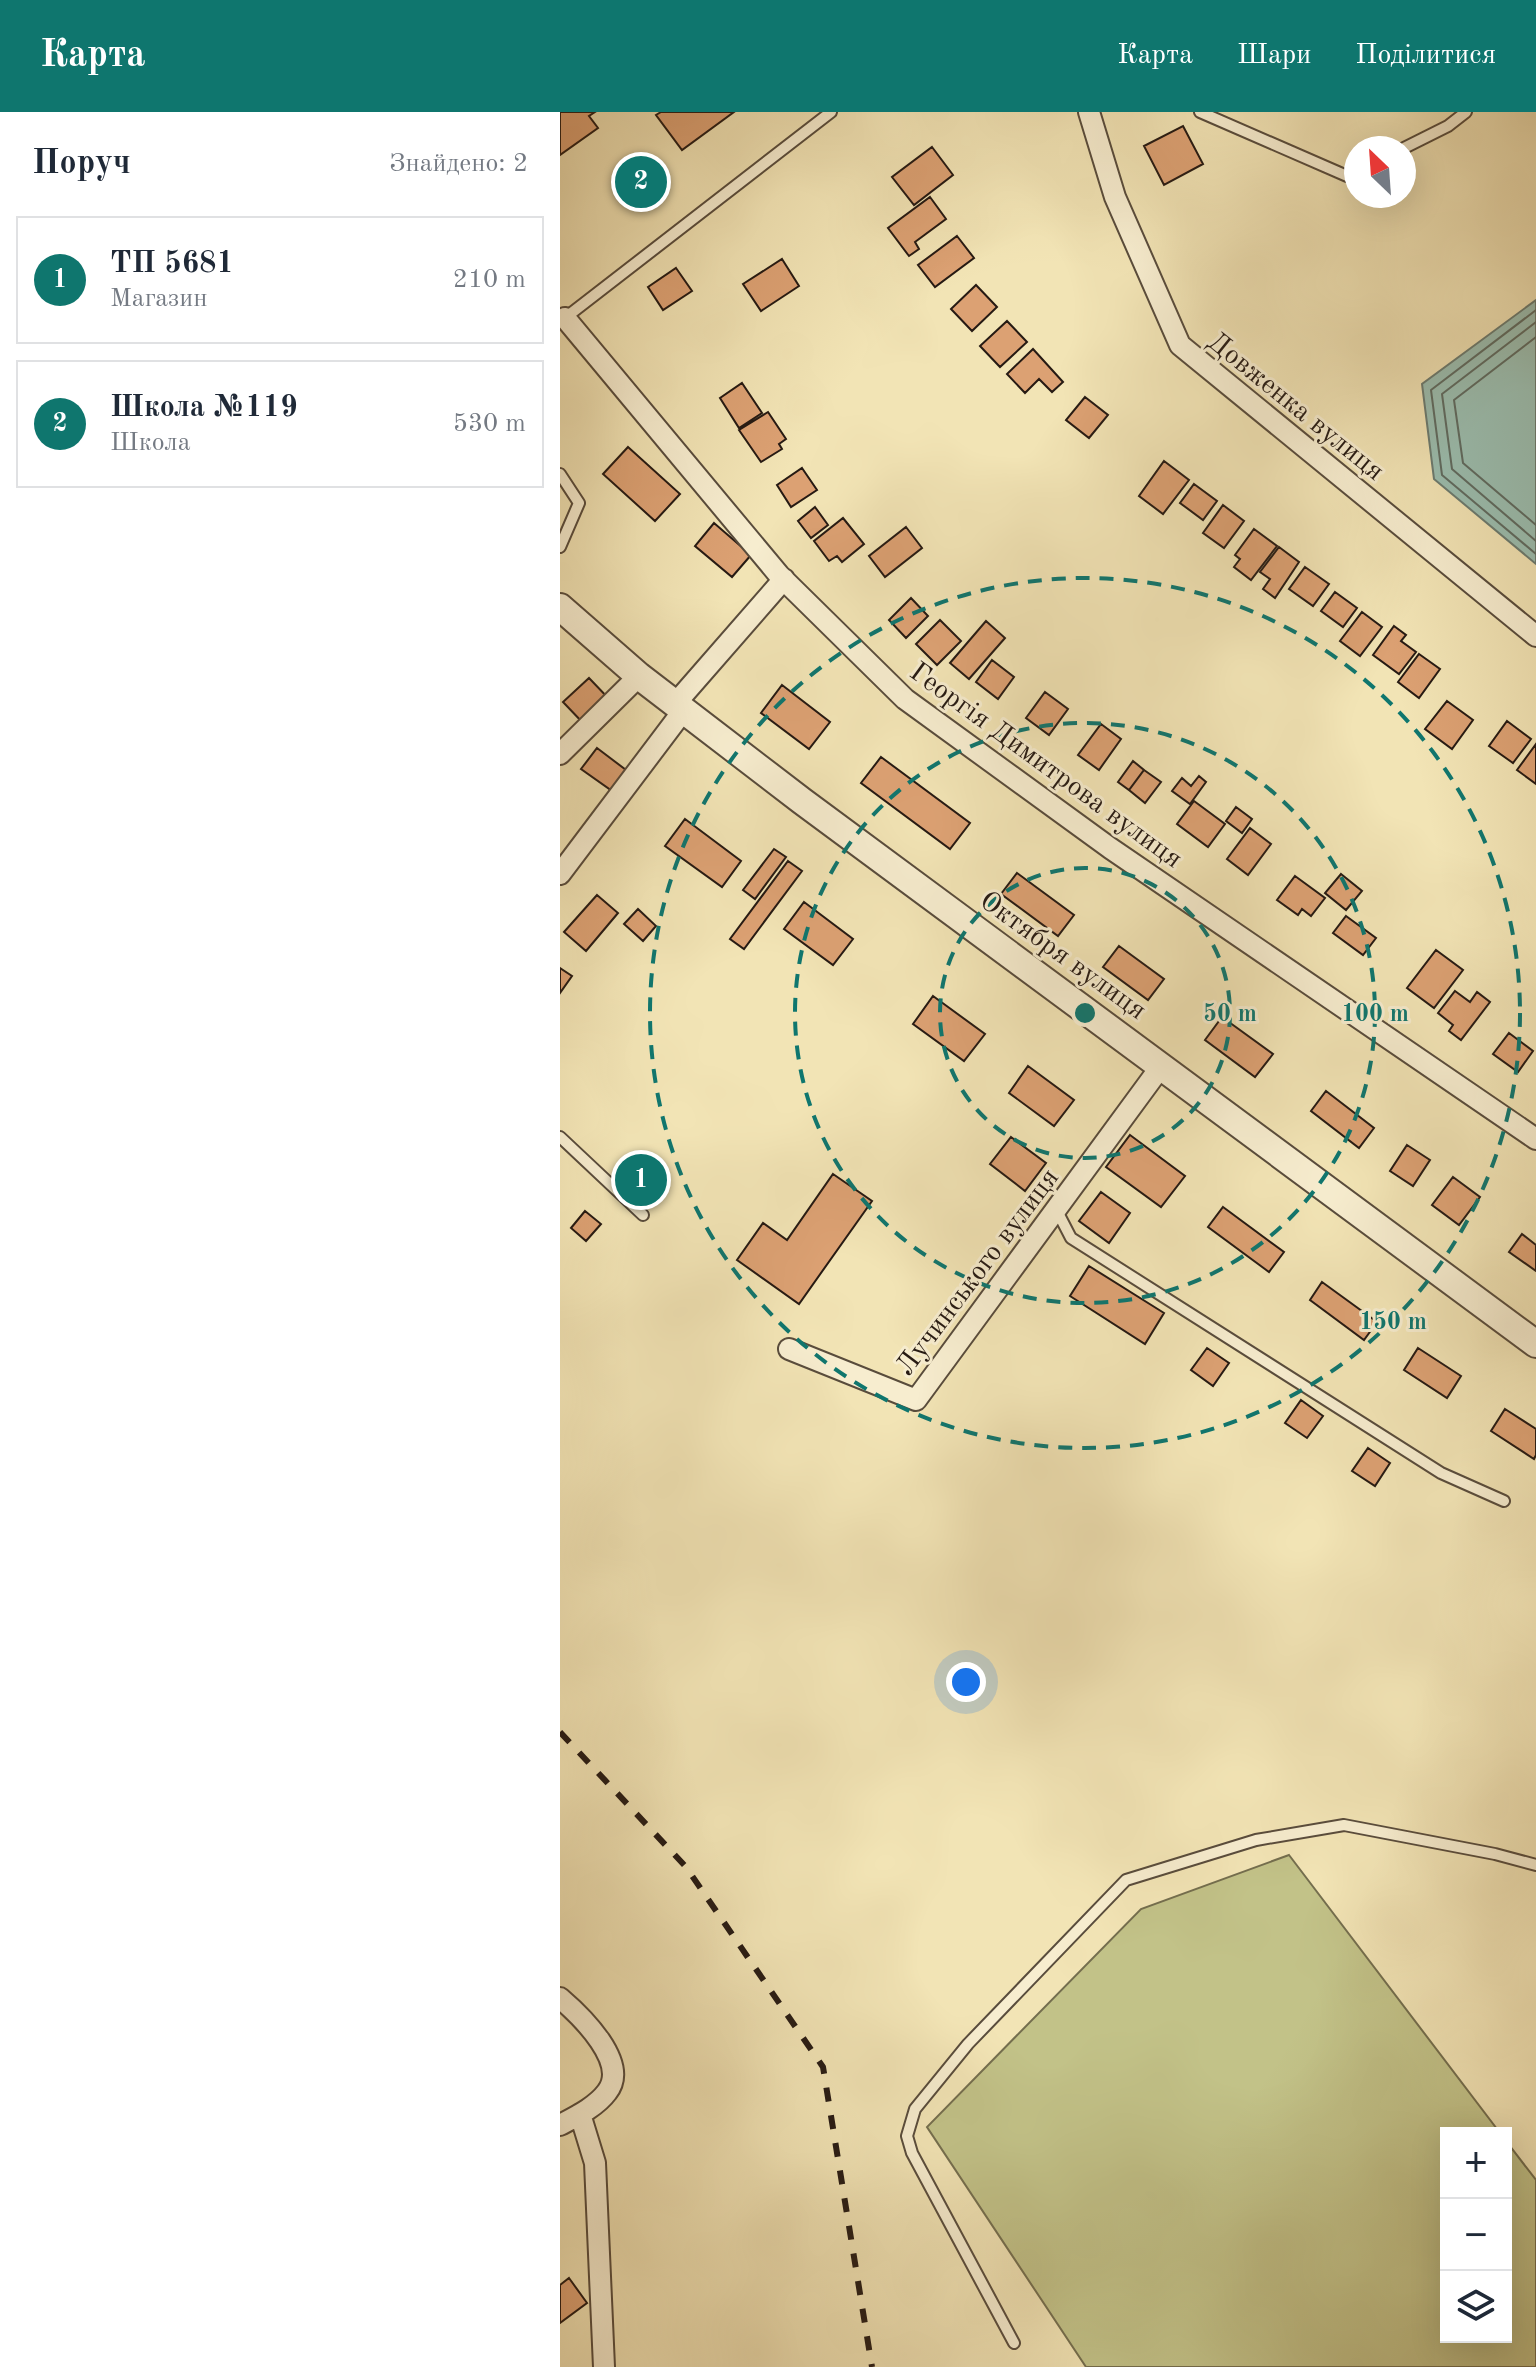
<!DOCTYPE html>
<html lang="uk">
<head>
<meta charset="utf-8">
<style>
  :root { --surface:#fff; --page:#f6f6f7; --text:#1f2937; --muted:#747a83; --line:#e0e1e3; --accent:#0f766e }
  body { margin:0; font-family:"Old Standard TT",serif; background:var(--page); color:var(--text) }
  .controls { position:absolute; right:24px; bottom:24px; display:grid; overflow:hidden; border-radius:0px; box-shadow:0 8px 32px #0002 }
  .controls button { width:72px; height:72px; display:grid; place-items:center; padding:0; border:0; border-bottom:2px solid var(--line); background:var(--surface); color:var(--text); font:40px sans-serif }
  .compass { position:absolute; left:784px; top:24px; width:72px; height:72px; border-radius:50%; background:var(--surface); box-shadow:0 8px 32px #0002; rotate:335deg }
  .you { position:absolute; left:406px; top:1570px; width:28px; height:28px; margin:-20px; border:6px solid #fff; border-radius:50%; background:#1a73e8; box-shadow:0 0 0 12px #1a73e833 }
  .badge { display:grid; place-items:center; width:52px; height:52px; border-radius:50%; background:var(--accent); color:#fff; font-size:26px; font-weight:700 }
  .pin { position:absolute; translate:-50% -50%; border:4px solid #fff; box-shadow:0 2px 8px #0006 }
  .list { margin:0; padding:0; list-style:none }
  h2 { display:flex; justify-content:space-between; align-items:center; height:104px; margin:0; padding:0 32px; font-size:34px }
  h2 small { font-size:26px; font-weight:400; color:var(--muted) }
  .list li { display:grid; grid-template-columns:52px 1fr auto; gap:24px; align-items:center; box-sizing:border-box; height:128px; margin:0 16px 16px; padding:0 16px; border:2px solid var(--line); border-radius:0px }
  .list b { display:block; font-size:30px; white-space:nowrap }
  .list p { margin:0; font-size:26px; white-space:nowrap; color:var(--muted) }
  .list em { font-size:26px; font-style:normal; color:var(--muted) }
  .icon { flex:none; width:44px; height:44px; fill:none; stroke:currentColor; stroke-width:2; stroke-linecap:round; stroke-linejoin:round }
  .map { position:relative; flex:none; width:976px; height:2255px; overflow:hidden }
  header { display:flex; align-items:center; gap:48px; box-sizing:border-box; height:112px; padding:0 40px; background:var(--accent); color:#fff }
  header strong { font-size:38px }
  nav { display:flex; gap:44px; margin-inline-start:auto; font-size:28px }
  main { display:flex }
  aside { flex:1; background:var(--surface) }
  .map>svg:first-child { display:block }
  .green { fill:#c2c288; stroke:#746e4e; stroke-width:2 }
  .water { fill:#9bbeb0; stroke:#6c7c71; stroke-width:2 }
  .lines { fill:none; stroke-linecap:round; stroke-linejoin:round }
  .shore { stroke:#606c62; stroke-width:2 }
  .building { fill:#dca173; stroke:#261a13; stroke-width:2 }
  .service-casing { stroke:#594c3c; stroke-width:14 }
  .minor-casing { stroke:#594c3c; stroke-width:24 }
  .tertiary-casing { stroke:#594c3c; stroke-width:30 }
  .service { stroke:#f7edcf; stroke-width:10 }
  .minor { stroke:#f7edcf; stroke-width:20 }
  .tertiary { stroke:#f7edcf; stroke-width:26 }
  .rail { stroke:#261a13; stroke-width:6; stroke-dasharray:14 14; stroke-linecap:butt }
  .ring { fill:none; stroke:#0f766e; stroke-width:4; stroke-dasharray:14 10 }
  .labels { text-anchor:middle; stroke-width:6; stroke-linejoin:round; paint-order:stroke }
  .street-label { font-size:28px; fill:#261a13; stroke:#f7edcf }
  .centre { fill:#0f766e; stroke:#f7edcf; stroke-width:4 }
  .ring-label { font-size:24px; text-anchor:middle; font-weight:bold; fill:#0f766e; stroke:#f7edcf; stroke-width:6; stroke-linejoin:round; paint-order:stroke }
</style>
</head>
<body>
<header>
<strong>Карта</strong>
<nav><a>Карта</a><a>Шари</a><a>Поділитися</a></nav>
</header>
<main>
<aside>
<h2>Поруч<small>Знайдено: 2</small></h2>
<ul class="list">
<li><span class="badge">1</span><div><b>ТП 5681</b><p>Магазин</p></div><em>210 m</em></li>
<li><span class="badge">2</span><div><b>Школа №119</b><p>Школа</p></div><em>530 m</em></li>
</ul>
</aside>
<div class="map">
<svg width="976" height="2255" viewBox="0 0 976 2255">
  <rect width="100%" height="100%" fill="#f2e4b5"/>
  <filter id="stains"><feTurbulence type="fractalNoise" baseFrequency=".0025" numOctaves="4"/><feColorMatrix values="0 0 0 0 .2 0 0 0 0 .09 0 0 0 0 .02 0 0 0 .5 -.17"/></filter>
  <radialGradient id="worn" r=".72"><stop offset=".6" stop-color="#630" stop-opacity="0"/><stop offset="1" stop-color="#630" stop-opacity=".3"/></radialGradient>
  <path class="green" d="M729,1743L940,2021H886V2225H946V2029L976,2068V2255H526L367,2015L581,1797Z"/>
  <path class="water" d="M976,188V452L874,367L862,272Z"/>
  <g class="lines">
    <path class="shore" d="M976,198L871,278L882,363L976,442
      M976,210L882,282L892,357L976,429
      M976,225L894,288L903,351L976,413"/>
  </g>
  <path class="building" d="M0,0H35L29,4L38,16L0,43Z
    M101,0H174L122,38L96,3Z
    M623,14L643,52L604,73L584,34Z
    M372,35L393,63L354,93L332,65Z
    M370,85L386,107L355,130L359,137L349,144L328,116Z
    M397,124L414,146L375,175L358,153Z
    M222,147L239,174L201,199L183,172Z
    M116,156L132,179L103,198L88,175Z
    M416,173L437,195L412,219L391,197Z
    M447,209L467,230L440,255L420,234Z
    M473,237L503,270L492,280L479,267L465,281L447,262Z
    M182,271L202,301L179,316L160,286Z
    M525,285L548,303L529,326L506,308Z
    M208,300L226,327L219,332L222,337L201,350L179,318Z
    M68,335L120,382L95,409L43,362Z
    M604,349L629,368L603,402L579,384Z
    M242,356L257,378L231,395L217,373Z
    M634,372L657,389L643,408L620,391Z
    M663,393L684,409L664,436L643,421Z
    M255,395L268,413L251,426L238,409Z
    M283,406L304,432L282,450L277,444L269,449L254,429Z
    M154,411L191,443L172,465L135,434Z
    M346,415L362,436L325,465L309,444Z
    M694,417L717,434L691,468L674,455L680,447L675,443Z
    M719,435L739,450L715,486L703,477L710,467L700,460Z
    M745,455L769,472L753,494L729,477Z
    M775,480L797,496L783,515L761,499Z
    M351,486L368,504L346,526L329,508Z
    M802,500L822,515L800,544L780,529Z
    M380,508L401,529L377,553L356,532Z
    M426,509L445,526L409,567L390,551Z
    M834,514L846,523L841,529L856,540L839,562L813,543Z
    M859,542L880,557L859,586L838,570Z
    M432,548L454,565L438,587L416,570Z
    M29,566L51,589L25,613L3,590Z
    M222,573L270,610L249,637L201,601Z
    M485,580L508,597L489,623L466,606Z
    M887,589L913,608L892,637L865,617Z
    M947,609L971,627L953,651L929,634Z
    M541,612L561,627L539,658L518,643Z
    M976,632V672L957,658Z
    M37,636L70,661L55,681L21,657Z
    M321,645L410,711L390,737L301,671Z
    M573,649L584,658L569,678L558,670Z
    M584,658L601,670L585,691L569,678Z
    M639,664L646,670L630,692L612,679L622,666L631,674Z
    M634,689L665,712L648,735L617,712Z
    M676,695L692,707L682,721L666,709Z
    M125,707L181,749L162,775L105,734Z
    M690,716L711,732L688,763L667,747Z
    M214,737L226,745L195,787L183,778Z
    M228,749L242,759L184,837L170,827Z
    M457,761L514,803L498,824L441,782Z
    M781,762L802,779L786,798L765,781Z
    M735,764L765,786L751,804L742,797L738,803L717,788Z
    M37,783L58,801L26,839L4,820Z
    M244,790L293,827L273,853L224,817Z
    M78,797L96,814L83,829L64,812Z
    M786,804L816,826L803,843L773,821Z
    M559,834L604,867L588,888L543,855Z
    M876,838L903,858L874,896L847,876Z
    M0,856L12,864L0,881Z
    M895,879L910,890L917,880L930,890L901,928L889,919L893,913L878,901Z
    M373,884L425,922L404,949L353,912Z
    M662,905L713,942L695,965L645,928Z
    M949,921L973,939L958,960L933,942Z
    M468,954L514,988L494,1014L449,981Z
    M766,979L814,1016L799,1036L751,999Z
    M570,1023L625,1064L601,1095L546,1055Z
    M451,1025L486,1051L465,1079L430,1052Z
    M847,1033L870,1048L853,1074L830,1059Z
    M273,1062L312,1089L239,1192L177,1148L203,1111L227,1128Z
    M893,1065L920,1085L899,1113L872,1093Z
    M541,1080L570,1101L549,1131L519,1109Z
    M663,1095L724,1140L709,1160L648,1115Z
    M25,1099L41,1112L26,1129L11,1116Z
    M962,1122L976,1133V1159L949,1140Z
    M529,1154L604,1201L585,1232L510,1184Z
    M762,1170L817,1210L804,1228L750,1188Z
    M647,1236L669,1251L653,1274L631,1258Z
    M858,1236L901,1264L887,1286L844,1258Z
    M741,1288L763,1304L747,1326L725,1311Z
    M945,1297L976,1317V1343L974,1347L931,1319Z
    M808,1336L830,1351L815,1374L792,1359Z
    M9,2166L27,2191L0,2211V2173Z"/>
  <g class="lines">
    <g class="service-casing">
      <path id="service" d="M640,0L787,64L796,60
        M844,36L888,14L906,0
        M5,206L271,0
        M0,362L19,391L0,435
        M0,1025L83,1103
        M497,1099L511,1126L881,1361L944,1389
        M454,2231L352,2041L347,2024L355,1997L408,1932L566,1768L696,1728L784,1713L935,1742L976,1753"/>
    </g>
    <g class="minor-casing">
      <path id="minor" d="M529,0L555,85L620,233L976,524
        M5,206L219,463L345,587L550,736L976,1027
        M115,592L224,467
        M0,642L79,564
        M0,762L123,599
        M229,1237L356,1288L602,953
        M0,1886C21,1904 70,1951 47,1980C36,1995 15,2005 0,2013
        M20,2002L35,2051L44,2255"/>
    </g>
    <g class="tertiary-casing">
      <path id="tertiary" d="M0,495L79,564L242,689L976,1232"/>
    </g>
    <use href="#service" class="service"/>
    <use href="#minor" class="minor"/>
    <use href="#tertiary" class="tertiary"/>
    <path class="rail" d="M0,1620L126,1755L263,1955L312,2255"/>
  </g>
  <g class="ring">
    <circle cx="525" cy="901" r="145"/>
    <circle cx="525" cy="901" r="290"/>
    <circle cx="525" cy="901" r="435"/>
  </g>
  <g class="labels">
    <g class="street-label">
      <text transform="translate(737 293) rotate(39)" y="10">Довженка вулиця</text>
      <text transform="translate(487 652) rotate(36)" y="10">Георгія Димитрова вулиця</text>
      <text transform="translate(504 842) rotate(36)" y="10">Октября вулиця</text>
      <text transform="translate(416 1159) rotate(-53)" y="10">Лучинського вулиця</text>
    </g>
  </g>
  <circle cx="525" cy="901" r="12" class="centre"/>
  <g class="ring-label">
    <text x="670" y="909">50 m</text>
    <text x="815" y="909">100 m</text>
    <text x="833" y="1217">150 m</text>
  </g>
  <rect width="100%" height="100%" filter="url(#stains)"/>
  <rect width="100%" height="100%" fill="url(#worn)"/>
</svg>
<div class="controls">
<button>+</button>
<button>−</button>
<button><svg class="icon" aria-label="layers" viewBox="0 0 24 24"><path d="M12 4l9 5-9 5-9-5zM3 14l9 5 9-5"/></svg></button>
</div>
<svg class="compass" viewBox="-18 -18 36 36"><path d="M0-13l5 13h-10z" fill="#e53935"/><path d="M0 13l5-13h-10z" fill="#747a83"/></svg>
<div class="you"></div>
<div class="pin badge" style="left:81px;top:1068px">1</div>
<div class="pin badge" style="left:81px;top:70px">2</div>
</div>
</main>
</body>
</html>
